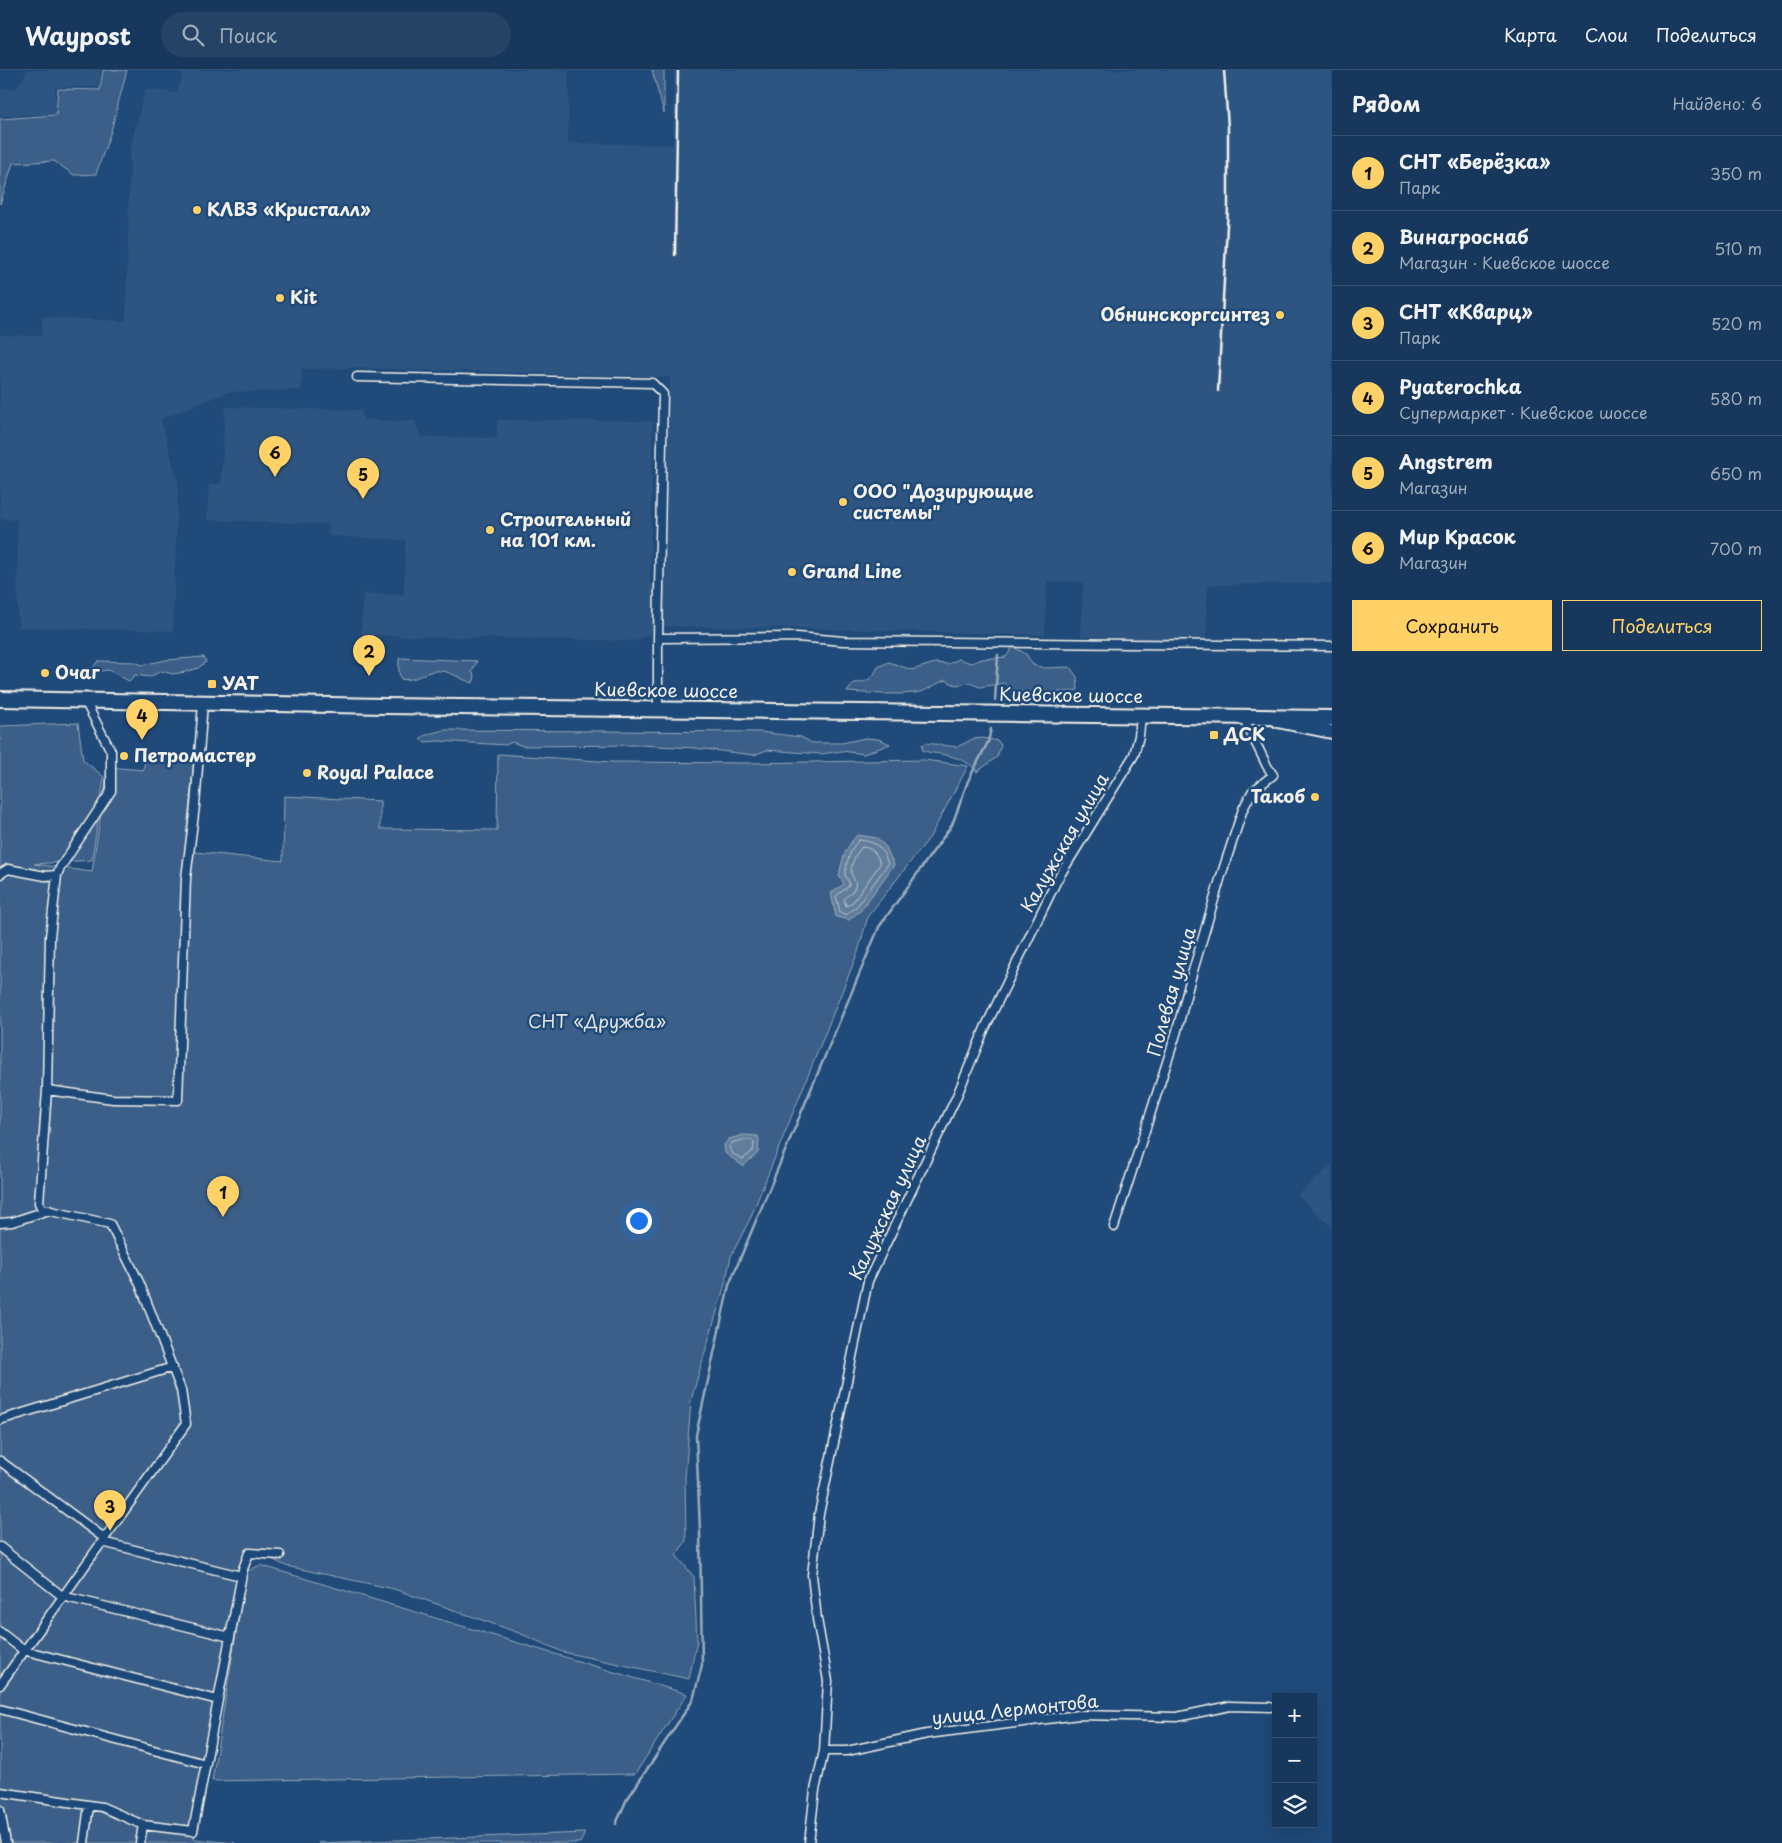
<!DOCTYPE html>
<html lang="ru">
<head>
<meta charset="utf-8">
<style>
  :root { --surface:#17385c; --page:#244365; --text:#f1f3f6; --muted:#9eacbb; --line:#365272; --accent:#ffd166 }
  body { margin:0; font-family:"Playpen Sans",sans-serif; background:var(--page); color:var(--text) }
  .controls { position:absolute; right:15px; bottom:15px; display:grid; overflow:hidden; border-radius:0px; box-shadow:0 5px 20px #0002 }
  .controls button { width:45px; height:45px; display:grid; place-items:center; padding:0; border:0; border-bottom:1px solid var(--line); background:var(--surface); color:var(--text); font:25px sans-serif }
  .you { position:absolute; left:638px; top:1150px; width:18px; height:18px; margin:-12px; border:4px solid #fff; border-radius:50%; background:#1a73e8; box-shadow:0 0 0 8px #1a73e833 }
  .badge { display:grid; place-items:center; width:32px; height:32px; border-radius:50%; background:var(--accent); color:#111; font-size:16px; font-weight:700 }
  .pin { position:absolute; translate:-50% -41px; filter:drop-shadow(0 1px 2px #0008) }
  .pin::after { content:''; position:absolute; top:26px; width:18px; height:15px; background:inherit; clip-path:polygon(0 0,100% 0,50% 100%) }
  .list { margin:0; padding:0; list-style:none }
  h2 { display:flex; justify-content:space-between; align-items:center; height:65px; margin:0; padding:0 20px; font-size:21px }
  h2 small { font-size:16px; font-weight:400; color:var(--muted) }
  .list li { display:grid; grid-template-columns:32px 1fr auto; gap:15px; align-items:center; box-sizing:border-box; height:75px; padding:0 20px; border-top:1px solid var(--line) }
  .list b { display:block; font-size:19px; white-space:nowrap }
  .list p { margin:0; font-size:16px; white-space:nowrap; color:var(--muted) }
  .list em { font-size:16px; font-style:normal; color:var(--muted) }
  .actions { display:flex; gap:10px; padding:15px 20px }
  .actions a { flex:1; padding:11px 0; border:1px solid var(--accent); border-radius:0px; text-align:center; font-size:18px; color:var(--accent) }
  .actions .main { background:var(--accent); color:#111 }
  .icon { flex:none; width:28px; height:28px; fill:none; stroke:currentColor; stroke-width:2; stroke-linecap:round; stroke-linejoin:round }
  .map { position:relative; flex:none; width:1332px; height:1773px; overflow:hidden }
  header { display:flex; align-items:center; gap:30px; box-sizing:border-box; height:70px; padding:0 25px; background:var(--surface); border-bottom:1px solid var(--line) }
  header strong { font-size:24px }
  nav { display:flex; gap:28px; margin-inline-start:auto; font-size:18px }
  .search { width:350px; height:45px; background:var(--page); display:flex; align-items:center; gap:12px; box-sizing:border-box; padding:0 18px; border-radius:28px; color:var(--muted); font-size:19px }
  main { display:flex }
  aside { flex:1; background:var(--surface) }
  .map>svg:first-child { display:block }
  .built { fill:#2d5581 }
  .green { fill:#3a5f88; stroke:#97a8b8 }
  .water { fill:#627e9d; stroke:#9cacbb }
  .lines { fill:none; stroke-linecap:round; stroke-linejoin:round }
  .shore { stroke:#bac3ca; stroke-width:1 }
  .stream { stroke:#9cacbb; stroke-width:2.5 }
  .street-casing { stroke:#f4f1e8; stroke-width:11 }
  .primary-casing { stroke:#f4f1e8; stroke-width:16 }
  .highway-casing { stroke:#f4f1e8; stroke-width:18 }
  .street { stroke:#1f4a7a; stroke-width:8 }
  .primary { stroke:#1f4a7a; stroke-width:12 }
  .highway { stroke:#1f4a7a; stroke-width:14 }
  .rail { stroke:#f4f1e8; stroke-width:2.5 }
  .poi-dot { fill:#ffd166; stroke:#1f4a7a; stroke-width:2 }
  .labels { text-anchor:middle; stroke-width:5; stroke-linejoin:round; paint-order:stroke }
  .poi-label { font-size:18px; font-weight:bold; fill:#f4f1e8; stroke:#1f4a7a; text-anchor:start }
  .street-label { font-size:18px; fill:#f4f1e8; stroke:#1f4a7a }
  .park-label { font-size:18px; fill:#e1e2de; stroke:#1f4a7a }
</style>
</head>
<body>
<header>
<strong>Waypost</strong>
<div class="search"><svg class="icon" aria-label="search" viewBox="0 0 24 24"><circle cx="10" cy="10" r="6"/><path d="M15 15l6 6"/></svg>Поиск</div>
<nav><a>Карта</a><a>Слои</a><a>Поделиться</a></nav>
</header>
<main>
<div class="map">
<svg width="1332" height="1773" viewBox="0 0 1332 1773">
  <rect width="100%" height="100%" fill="#1f4a7a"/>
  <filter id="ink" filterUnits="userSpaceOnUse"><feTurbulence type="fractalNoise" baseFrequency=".02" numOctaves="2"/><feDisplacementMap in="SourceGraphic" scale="10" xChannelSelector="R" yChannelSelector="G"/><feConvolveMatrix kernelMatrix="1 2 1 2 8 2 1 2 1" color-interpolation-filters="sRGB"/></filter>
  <g filter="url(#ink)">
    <path class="built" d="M28,0H100V17H55L56,44L0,46V19L17,18Z
      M184,0H569L568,73L673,75L674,0H1332V513L1208,515L1206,570L1081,567L1083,512L1047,511L1045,565L794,558L665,556L635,571L361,565L363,524L404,525L405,470L329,466V454L207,450L209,414H221L225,337L361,340L363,350L415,351L421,367L497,368V350L653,351L650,514H665L670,307L357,298L302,299L301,320L228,322L161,349L178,412L173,561L18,557L17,450L0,449V265L42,266V247L126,251L130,79L145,19L177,23Z
      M1332,1095V1157L1297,1125Z"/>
    <path class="green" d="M103,0H127L111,61L96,104L74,105L54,91L13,93L0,134V49L56,45L58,19L100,20Z
      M652,0H664V43Z
      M1013,577L1026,584L1033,595L1045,598L1070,597L1077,607L1078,620C1059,624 1034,621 1013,622L1004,613L980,617L969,613L956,615L945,610C938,613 927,620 921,622C897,626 871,623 847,622L854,613C867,613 873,608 878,597L889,592L912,600L935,593L948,594L959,589L971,593L982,589L1006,587Z
      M204,587L206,592L198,598L185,602L173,604L161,601L150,607L135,605L129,611L108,600L96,602L94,596L98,591L135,592L142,595L166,590Z
      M399,588L477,591L472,602L475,607L473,613C461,610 449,599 435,601C423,602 415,612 401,609L399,602Z
      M78,653L83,690L104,707L92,790L34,794L92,802L108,697L143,700L146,686L194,689L185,781L283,791L284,726L380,731V759L497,760L498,684L613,692L751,693L924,690L968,696L930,767L868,846L858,882L750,1149L731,1186L725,1214L691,1330L685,1409L686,1471L676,1485L694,1507L697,1571L689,1609L563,1582L519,1563L394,1519L286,1496L253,1480L245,1499L204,1728L194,1769L235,1773H0V656Z
      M443,660L759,662L801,667L812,673H842L865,668L878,669L890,674L864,684L842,681L821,684L767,680L754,685L695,678L640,675L523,676L512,672L506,675L438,671L425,672L420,669C426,663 435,663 443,660Z
      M983,668L998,671L1001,675L997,687L977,702C965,685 941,685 923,681L922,675L926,673L957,677L973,669Z
      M260,1495L687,1624L635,1704L212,1711L246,1502Z
      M585,1763L580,1773H318Z"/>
    <path class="water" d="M857,765L877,768L886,777L894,795L861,840L849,850L836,847L831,823L844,814L839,806C842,790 845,778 857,765Z
      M743,1065L758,1066L759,1070L758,1083L743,1096L725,1083L724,1075L729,1069Z"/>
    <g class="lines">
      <path class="shore" d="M859,770C877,772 882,777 888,794L857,836L846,845L840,842L836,826L849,816V812L845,805C847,792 849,780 859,770Z
        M862,777C873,778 877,783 880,794L853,832L846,836L844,829C847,825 853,823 855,817C857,811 852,808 851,802C851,794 856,782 862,777Z
        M743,1070H752L754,1073L753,1081L743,1089L733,1084L729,1077L732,1073Z"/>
      <path class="stream" d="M995,630L998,585
        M616,1754L626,1731L693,1630L702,1595L700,1461L696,1365L729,1215L879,857L952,755L968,711L988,672L991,659"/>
      <g class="street-casing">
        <path id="street" d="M357,307L652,313L663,324L658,568
          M658,640V568L797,567L843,571L1332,576
          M0,804L8,799L45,806L57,805
          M47,1020L50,867L57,805L60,798L111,721V681L85,631
          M0,1153L12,1152L49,1140
          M1114,1157L1176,964L1190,911L1221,806L1243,739L1252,722L1273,705L1267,696L1243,647
          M0,1350L173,1297
          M0,1391L104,1468
          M102,1472L241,1506
          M0,1477L62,1526L230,1567
          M0,1562L23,1580L218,1630
          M0,1615L186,1354L181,1320L139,1212L110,1154L42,1139L39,1133L47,1020L113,1029L178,1030L186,808L195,736L203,633
          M0,1639L206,1694
          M824,1681H847L927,1664L1079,1645L1177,1647L1230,1636L1270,1637
          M0,1722L102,1737L143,1755L140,1773
          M0,1740L6,1773
          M143,1755L193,1761L243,1499L249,1483L280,1485
          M84,1773L89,1735
          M809,1773L815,1720L824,1681L828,1611L817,1549L812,1505L819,1444L868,1211L956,1028L985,958L1057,810L1134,685L1139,666L1141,646"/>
      </g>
      <g class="primary-casing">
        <path id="primary" d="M1278,651L1332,662"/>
      </g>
      <g class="highway-casing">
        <path id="highway" d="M0,629L386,636L1332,648"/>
      </g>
      <use href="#street" class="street"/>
      <use href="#primary" class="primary"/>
      <use href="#highway" class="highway"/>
      <path class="rail" d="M675,185L678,0
        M1218,321L1228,137V57L1224,0"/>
    </g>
  </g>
  <g class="poi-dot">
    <circle cx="197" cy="140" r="5"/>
    <circle cx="280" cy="228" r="5"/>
    <circle cx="1280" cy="245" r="5"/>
    <circle cx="843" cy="432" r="5"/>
    <circle cx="490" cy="460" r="5"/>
    <circle cx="792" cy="502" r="5"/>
    <circle cx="45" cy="603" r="5"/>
    <rect x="207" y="609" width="10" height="10" rx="2.5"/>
    <rect x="1209" y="660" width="10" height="10" rx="2.5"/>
    <circle cx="124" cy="686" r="5"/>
    <circle cx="307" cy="703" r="5"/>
    <circle cx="1315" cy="727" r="5"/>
  </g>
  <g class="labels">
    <g class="poi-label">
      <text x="207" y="146">КЛВЗ «Кристалл»</text>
      <text x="290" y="234">Kit</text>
      <text x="1270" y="251" text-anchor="end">Обнинскоргсинтез</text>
      <text x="853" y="428">ООО "Дозирующие<tspan x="853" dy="21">системы"</tspan></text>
      <text x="500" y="456">Строительный<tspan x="500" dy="21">на 101 км.</tspan></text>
      <text x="802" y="508">Grand Line</text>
      <text x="55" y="609">Очаг</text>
      <text x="222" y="620">УАТ</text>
      <text x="1224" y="671">ДСК</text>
      <text x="134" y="692">Петромастер</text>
      <text x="317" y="709">Royal Palace</text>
      <text x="1305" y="733" text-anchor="end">Такоб</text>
    </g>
    <g class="street-label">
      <text transform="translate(666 621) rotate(1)" y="6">Киевское шоссе</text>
      <text transform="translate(1071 626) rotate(1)" y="6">Киевское шоссе</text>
      <text transform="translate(1065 773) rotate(-60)" y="6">Калужская улица</text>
      <text transform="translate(1172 922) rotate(-74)" y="6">Полевая улица</text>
      <text transform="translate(888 1138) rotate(-65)" y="6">Калужская улица</text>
      <text transform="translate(1015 1640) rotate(-6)" y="6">улица Лермонтова</text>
    </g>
    <g class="park-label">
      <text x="597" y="958">СНТ «Дружба»</text>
    </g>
  </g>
</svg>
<div class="controls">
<button>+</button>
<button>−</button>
<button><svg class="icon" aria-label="layers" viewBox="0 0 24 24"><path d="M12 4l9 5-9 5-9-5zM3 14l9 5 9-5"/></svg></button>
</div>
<div class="you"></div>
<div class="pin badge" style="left:223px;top:1147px">1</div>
<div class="pin badge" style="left:369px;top:606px">2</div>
<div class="pin badge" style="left:110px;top:1461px">3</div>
<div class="pin badge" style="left:142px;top:670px">4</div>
<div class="pin badge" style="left:363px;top:429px">5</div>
<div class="pin badge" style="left:275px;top:407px">6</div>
</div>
<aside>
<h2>Рядом<small>Найдено: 6</small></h2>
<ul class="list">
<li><span class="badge">1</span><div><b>СНТ «Берёзка»</b><p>Парк</p></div><em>350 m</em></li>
<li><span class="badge">2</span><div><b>Винагроснаб</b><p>Магазин · Киевское шоссе</p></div><em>510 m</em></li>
<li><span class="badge">3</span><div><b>СНТ «Кварц»</b><p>Парк</p></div><em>520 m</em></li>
<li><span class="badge">4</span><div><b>Pyaterochka</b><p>Супермаркет · Киевское шоссе</p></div><em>580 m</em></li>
<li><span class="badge">5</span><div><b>Angstrem</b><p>Магазин</p></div><em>650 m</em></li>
<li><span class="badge">6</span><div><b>Мир Красок</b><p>Магазин</p></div><em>700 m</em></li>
</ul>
<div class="actions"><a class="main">Сохранить</a><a>Поделиться</a></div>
</aside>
</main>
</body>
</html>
